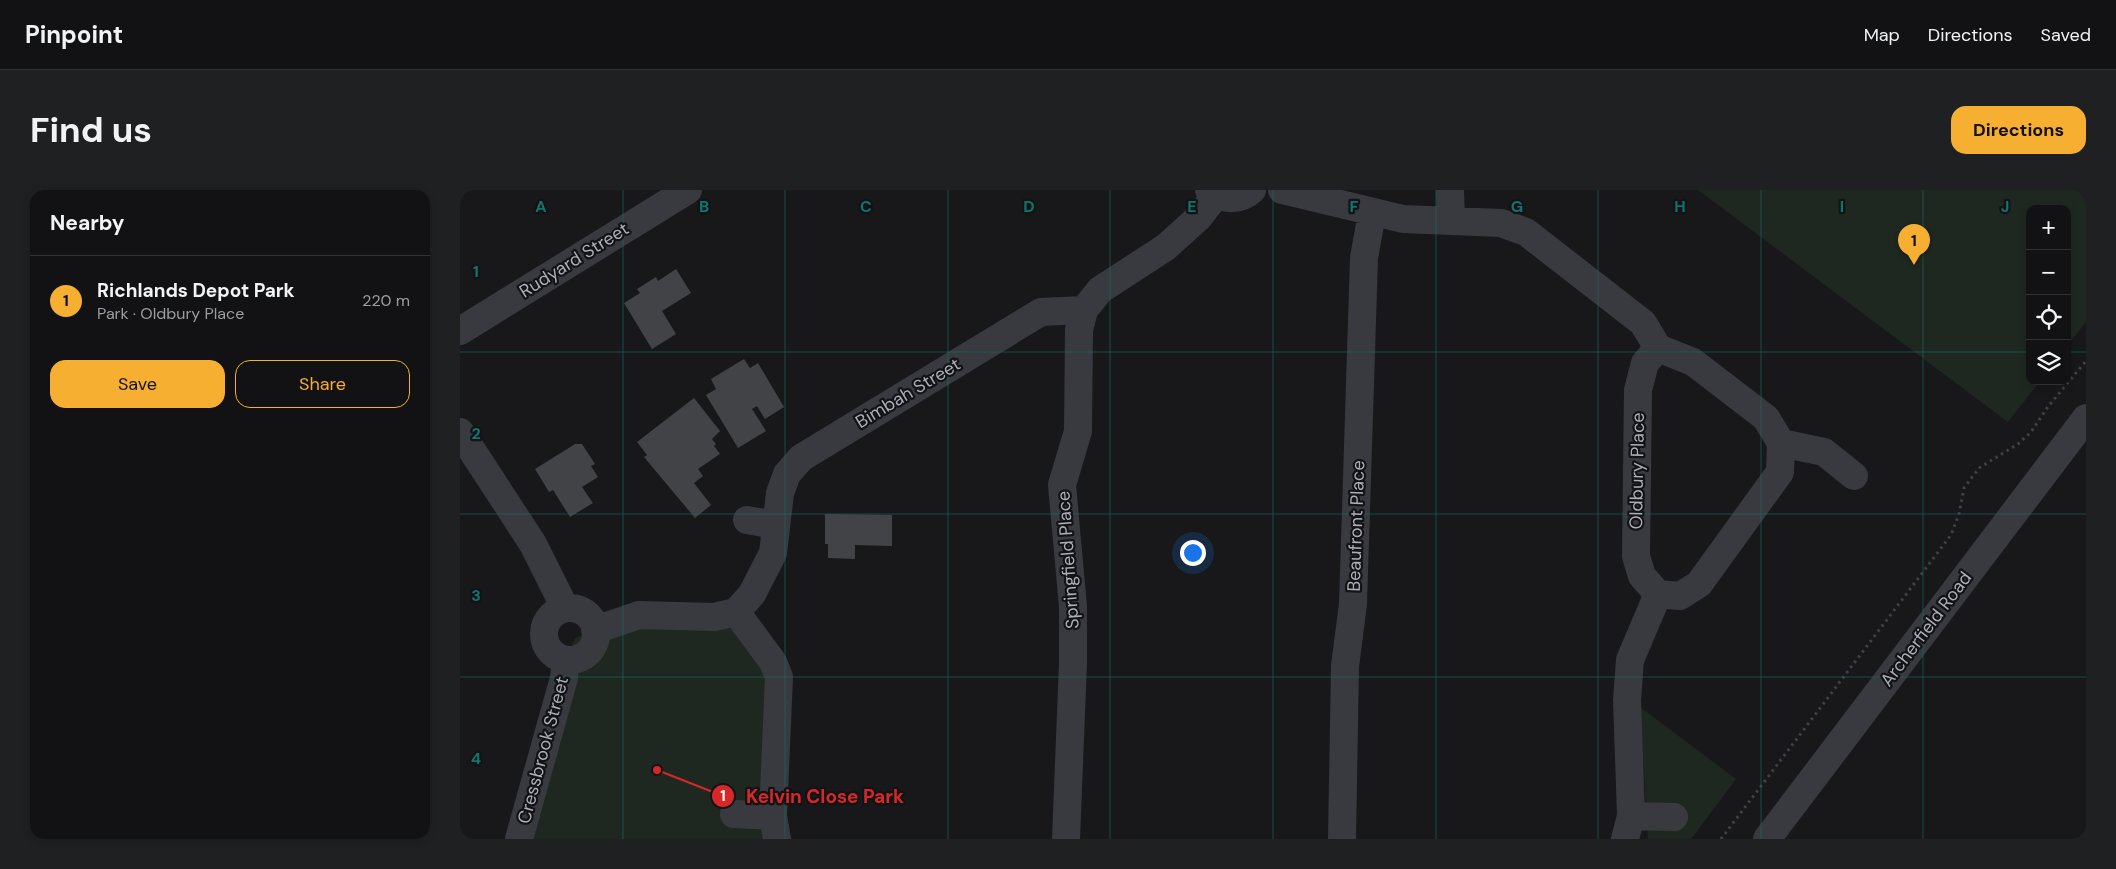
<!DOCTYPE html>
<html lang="en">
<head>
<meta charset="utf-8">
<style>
  :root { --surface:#121214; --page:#1f2022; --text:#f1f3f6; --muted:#9c9ea0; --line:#313234; --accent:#f7af32 }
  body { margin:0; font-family:"DM Sans",sans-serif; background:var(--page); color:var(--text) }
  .controls { position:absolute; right:15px; top:15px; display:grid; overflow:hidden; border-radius:10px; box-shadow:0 2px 8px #0003 }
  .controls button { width:45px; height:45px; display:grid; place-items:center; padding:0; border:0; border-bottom:1px solid var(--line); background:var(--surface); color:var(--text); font:25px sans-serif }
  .you { position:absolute; left:732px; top:362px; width:18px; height:18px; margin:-12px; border:4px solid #fff; border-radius:50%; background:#1a73e8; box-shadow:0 0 0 8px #1a73e833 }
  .badge { display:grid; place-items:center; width:32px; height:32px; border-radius:50%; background:var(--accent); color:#111; font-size:16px; font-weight:700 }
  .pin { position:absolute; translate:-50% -41px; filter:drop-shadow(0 1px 2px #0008) }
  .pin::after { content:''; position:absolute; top:26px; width:18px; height:15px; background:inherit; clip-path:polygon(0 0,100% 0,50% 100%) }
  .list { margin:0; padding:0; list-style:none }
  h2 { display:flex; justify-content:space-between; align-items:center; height:65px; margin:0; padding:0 20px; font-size:21px }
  h2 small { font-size:16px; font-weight:400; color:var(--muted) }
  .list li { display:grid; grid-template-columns:32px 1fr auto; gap:15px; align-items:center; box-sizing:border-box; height:90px; padding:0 20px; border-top:1px solid var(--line) }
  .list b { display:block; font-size:19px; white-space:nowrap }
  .list p { margin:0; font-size:16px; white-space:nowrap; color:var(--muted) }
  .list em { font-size:16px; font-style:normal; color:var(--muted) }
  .actions { display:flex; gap:10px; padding:15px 20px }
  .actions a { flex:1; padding:11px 0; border:1px solid var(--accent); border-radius:15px; text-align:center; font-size:18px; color:var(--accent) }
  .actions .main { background:var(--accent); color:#111 }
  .icon { flex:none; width:28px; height:28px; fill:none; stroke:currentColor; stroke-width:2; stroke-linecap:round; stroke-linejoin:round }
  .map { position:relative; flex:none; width:1626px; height:649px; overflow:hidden; border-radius:15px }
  header { display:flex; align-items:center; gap:30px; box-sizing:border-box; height:70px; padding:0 25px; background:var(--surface); border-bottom:1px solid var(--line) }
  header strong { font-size:24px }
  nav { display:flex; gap:28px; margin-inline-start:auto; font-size:18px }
  .intro { display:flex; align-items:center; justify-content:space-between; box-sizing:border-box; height:120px; padding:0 30px }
  h1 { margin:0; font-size:35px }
  .button { padding:12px 22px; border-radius:15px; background:var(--accent); color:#111; font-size:18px; font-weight:700 }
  main { display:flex; gap:30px; padding:0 30px }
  aside { flex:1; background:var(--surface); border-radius:15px; box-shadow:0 2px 8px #0003 }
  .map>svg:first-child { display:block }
  .green { fill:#1f2820 }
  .building { fill:#424347 }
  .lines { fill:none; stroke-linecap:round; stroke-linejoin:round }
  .path { stroke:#3e4146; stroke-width:3; stroke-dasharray:2.5 4; stroke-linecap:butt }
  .minor { stroke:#393a3f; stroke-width:28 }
  .grid { fill:none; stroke:#0f766e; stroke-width:1; stroke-opacity:0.55 }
  .labels { text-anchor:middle; stroke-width:4.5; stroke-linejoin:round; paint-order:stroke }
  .street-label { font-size:18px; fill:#aaafba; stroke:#131315 }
  .grid-label { font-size:16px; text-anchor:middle; font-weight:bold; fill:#0f766e; stroke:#131315; stroke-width:4.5; stroke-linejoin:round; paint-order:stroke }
  .leader { fill:none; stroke:#d62828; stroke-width:2 }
  .callout-dot { fill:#d62828; stroke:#131315; stroke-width:2 }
  .mark-label { font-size:15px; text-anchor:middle; font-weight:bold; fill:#fff }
  .callout-label { font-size:19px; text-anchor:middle; font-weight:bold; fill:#d62828; stroke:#131315; stroke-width:4.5; stroke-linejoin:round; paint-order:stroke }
</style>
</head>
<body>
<header>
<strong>Pinpoint</strong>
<nav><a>Map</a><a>Directions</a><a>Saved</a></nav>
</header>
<div class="intro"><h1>Find us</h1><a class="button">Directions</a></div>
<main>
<aside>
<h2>Nearby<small></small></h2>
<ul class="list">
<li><span class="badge">1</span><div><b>Richlands Depot Park</b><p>Park · Oldbury Place</p></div><em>220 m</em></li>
</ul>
<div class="actions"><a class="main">Save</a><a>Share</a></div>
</aside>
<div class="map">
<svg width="1626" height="649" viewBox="0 0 1626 649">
  <rect width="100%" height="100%" fill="#18181a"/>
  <path class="green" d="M1238,0H1626V132L1607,156V19H1570V191H1580L1548,232Z
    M276,422L313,472L317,649H59L106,470L115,448L135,440Z
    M1180,517L1276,589L1231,649H1188Z"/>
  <path class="building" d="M216,79L231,103L202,121L216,144L192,159L164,113L180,103L177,99L196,87L198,91Z
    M284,169L290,178L298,173L324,217L305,229L297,216L292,219L306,241L278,258L246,205L256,199L251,189Z
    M234,208L260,241L252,249L256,254L254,256L260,264L238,279L243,286L234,293L251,315L235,328L184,267L187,265L177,252Z
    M115,254H122L135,274L131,276L138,287L122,297L133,313L110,327L93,300L89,302L75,279Z
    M365,324L432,325V356L395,355V369L368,368V354H365Z"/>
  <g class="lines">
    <path class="path" d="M1261,649L1491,345L1499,324L1504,298L1519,278L1558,254L1571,242L1587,218L1626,171"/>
    <path class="minor" d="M749,0C762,10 779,12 792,0
      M822,0L943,29L1041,33L1066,42L1183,133L1198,158L1233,172L1306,228L1321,253L1320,282L1239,394L1220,406L1198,404L1182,386L1176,366L1178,200L1185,173L1198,158
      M990,0L991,31
      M0,141L228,0
      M0,242L73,354L105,418
      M1321,253L1364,262L1394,286
      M287,330L316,335
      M84 444a26 26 0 1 1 52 0a26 26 0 1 1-52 0Z
      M276,422L313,472L319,487L313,626L317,649
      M135,440L179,425L254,427L276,422L292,404L313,363L320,303L327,284L341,268L581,122L624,120
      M274,624L313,626
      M1171,626L1214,627
      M59,649L104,488L106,470
      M606,649L613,473V417L602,295L618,241L619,140L624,120L640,100L706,57L738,28L756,5
      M882,649L885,476L893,414L904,68L912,23
      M1165,649L1171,626L1167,510L1170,470L1198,404
      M1307,649L1626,228"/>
  </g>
  <path class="grid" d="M163,0V649M325,0V649M488,0V649M650,0V649M813,0V649M976,0V649M1138,0V649M1301,0V649M1463,0V649M0,162H1570M1607,162H1626M0,324H1626M0,487H1626"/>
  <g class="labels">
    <g class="street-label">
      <text transform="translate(114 70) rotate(-32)" y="6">Rudyard Street</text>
      <text transform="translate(448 203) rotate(-31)" y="6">Bimbah Street</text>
      <text transform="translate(1177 281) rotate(-89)" y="6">Oldbury Place</text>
      <text transform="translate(896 336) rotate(-88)" y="6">Beaufront Place</text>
      <text transform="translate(608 370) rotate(-94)" y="6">Springfield Place</text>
      <text transform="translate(1466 439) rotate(-53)" y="6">Archerfield Road</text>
      <text transform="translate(83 560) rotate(-75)" y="6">Cressbrook Street</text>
    </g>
  </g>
  <g class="grid-label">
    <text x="81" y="22">A</text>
    <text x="244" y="22">B</text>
    <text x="406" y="22">C</text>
    <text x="569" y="22">D</text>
    <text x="732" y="22">E</text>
    <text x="894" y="22">F</text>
    <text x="1057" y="22">G</text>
    <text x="1220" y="22">H</text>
    <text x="1382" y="22">I</text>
    <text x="1545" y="22">J</text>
    <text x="16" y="87">1</text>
    <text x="16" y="249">2</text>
    <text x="16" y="411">3</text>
    <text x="16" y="574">4</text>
  </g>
  <path class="leader" d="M197 580L263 606"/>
  <g class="callout-dot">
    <circle cx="197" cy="580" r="5"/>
    <circle cx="263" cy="606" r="12"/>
  </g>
  <g class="mark-label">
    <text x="263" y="611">1</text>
  </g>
  <g class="callout-label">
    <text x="365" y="613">Kelvin Close Park</text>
  </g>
</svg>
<div class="controls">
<button>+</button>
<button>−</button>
<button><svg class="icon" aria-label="locate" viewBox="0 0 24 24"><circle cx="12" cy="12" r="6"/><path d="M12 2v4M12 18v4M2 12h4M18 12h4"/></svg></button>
<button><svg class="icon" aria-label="layers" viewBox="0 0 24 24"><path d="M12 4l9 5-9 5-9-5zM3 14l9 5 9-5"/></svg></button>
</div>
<div class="you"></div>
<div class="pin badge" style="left:1454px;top:75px">1</div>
</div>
</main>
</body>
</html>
